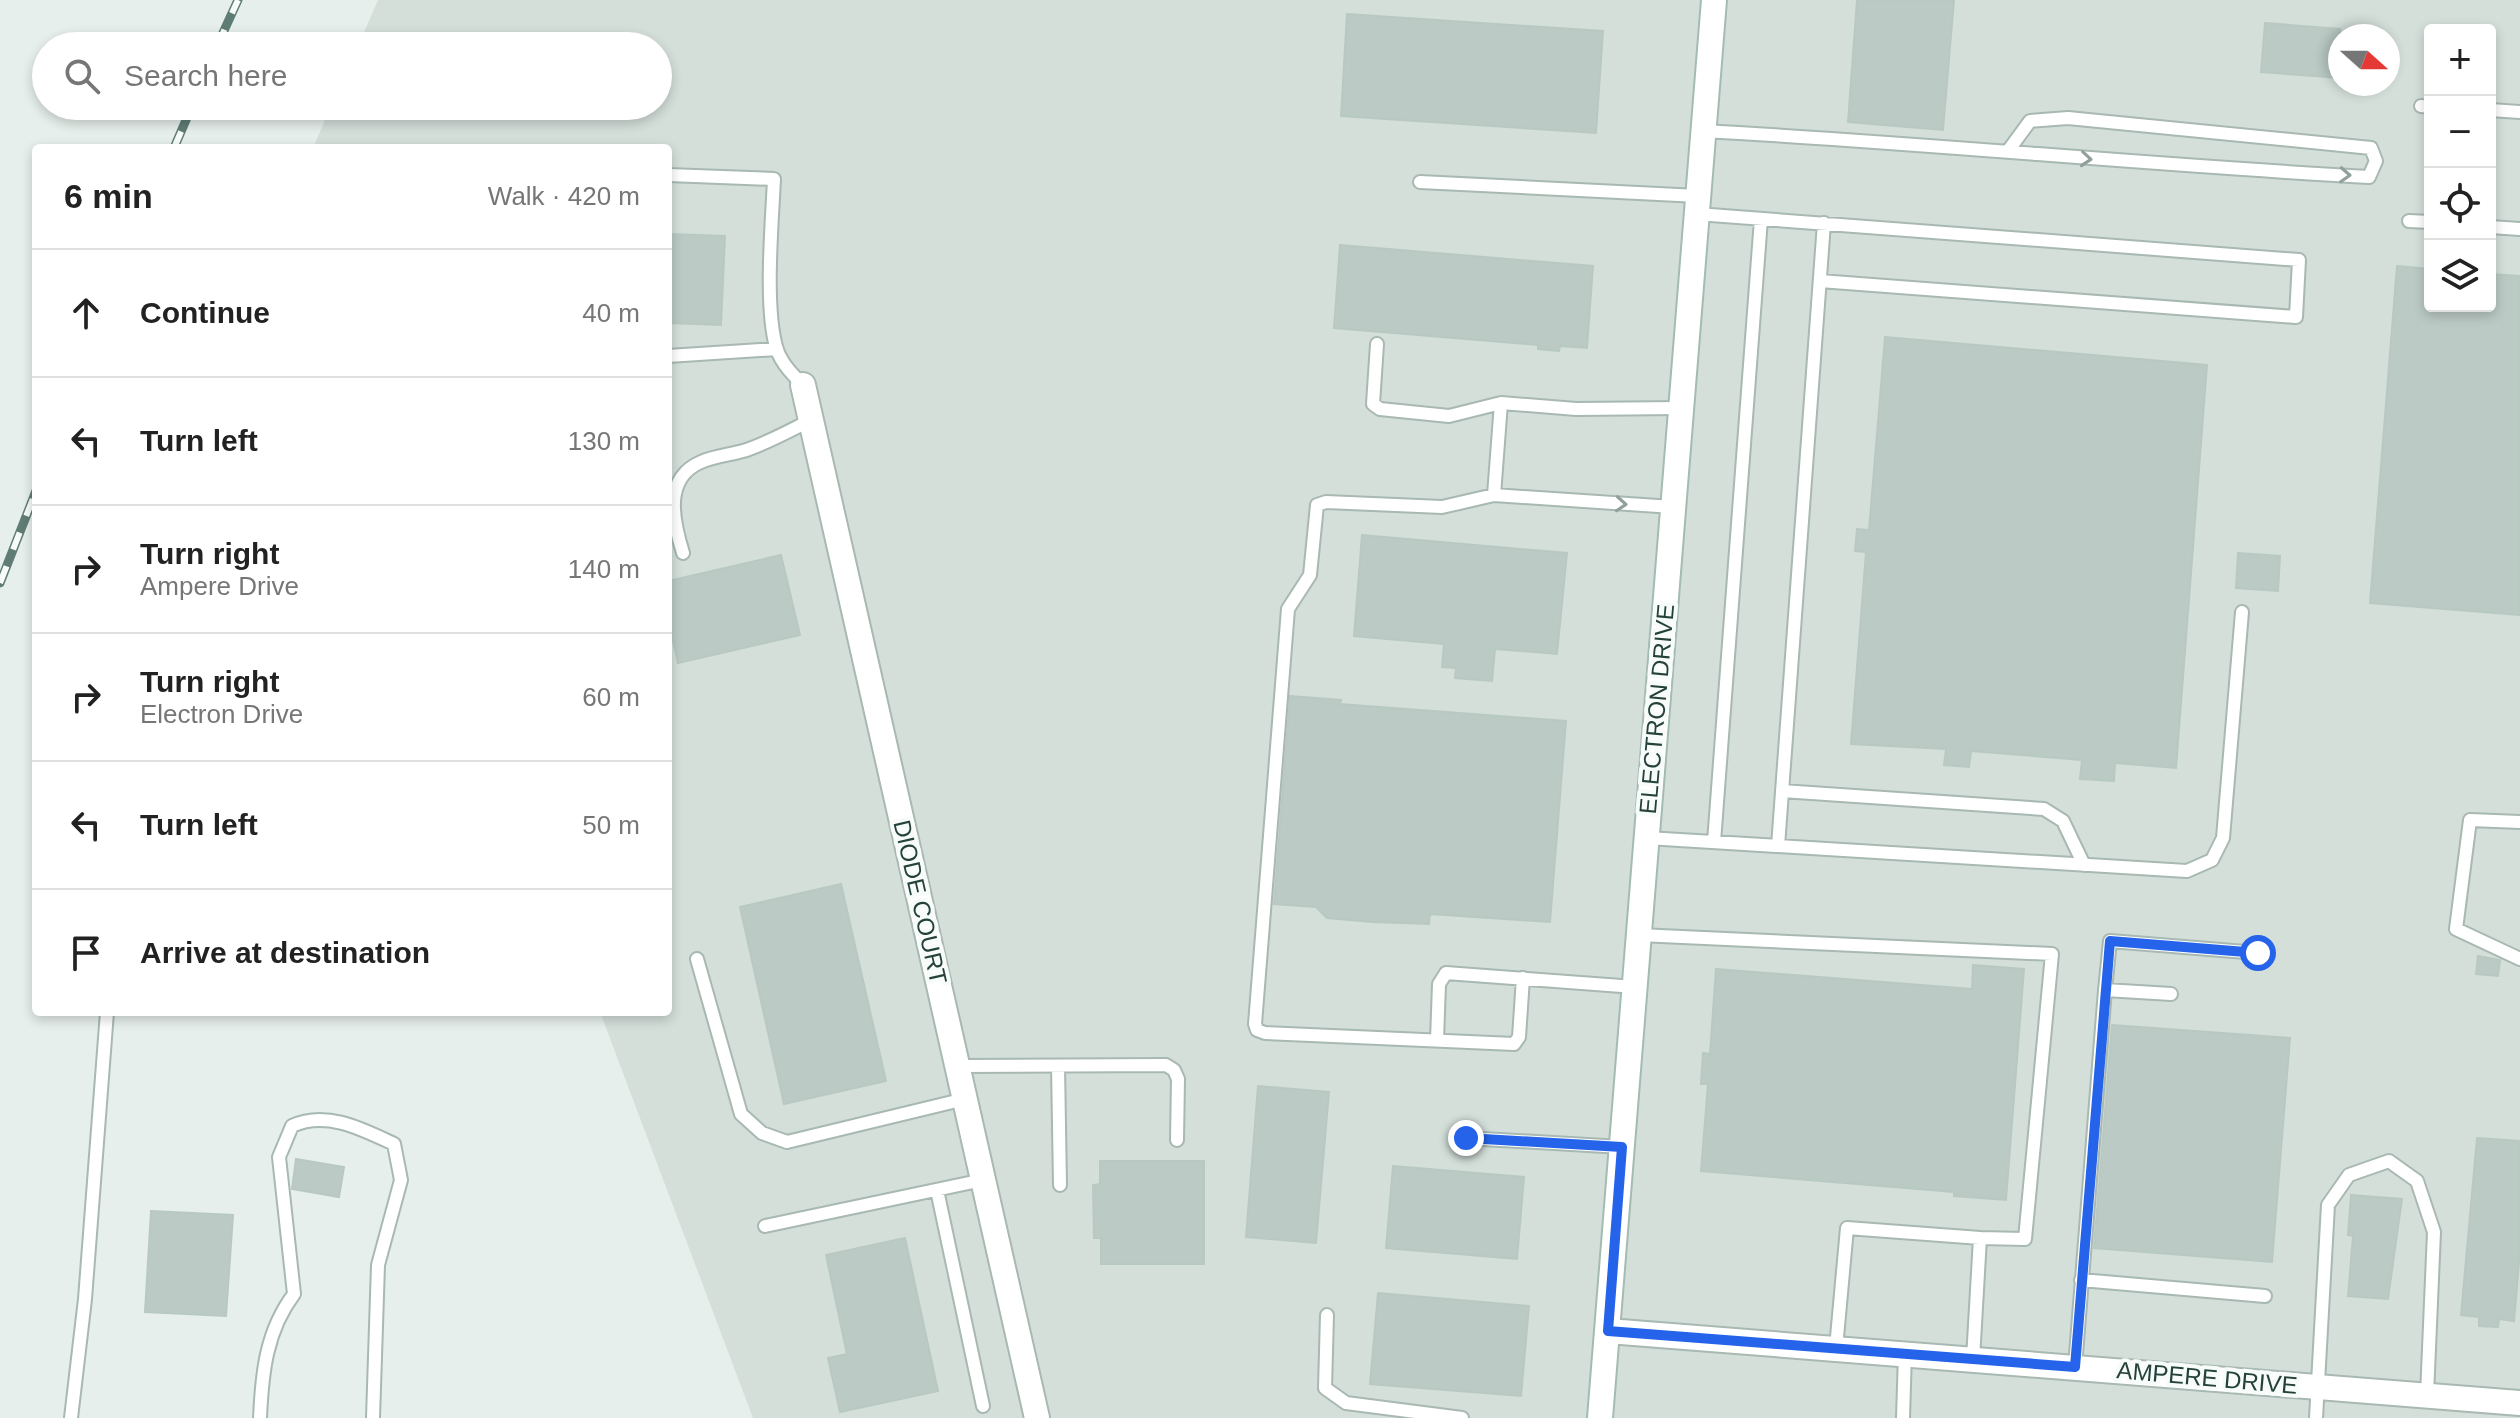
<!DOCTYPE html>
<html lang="en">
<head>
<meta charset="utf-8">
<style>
  :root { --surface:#fff; --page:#f6f6f6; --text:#222; --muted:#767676; --line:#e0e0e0 }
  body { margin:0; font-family:Arial,sans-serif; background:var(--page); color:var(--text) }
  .controls { position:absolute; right:24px; top:24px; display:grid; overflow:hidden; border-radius:8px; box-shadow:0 4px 12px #0003 }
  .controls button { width:72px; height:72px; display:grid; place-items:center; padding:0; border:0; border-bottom:2px solid var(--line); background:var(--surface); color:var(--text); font:40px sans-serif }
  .compass { position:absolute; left:2328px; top:24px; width:72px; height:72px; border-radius:50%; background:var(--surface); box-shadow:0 4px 12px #0003; rotate:111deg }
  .stop { position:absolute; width:24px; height:24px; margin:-18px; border:6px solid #2563eb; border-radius:50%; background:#fff }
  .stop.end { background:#2563eb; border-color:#fff; box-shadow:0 2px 8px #0008 }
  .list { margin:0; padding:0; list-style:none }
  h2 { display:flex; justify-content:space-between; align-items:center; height:104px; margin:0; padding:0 32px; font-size:34px }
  h2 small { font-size:26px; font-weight:400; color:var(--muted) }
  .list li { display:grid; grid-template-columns:52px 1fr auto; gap:24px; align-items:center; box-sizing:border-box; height:128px; padding:0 32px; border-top:2px solid var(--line) }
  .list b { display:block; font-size:30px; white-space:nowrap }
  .list p { margin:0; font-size:26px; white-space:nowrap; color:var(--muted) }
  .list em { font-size:26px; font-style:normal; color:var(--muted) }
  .icon { flex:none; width:44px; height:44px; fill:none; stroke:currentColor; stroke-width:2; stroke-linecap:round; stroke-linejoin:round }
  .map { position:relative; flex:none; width:2520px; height:1418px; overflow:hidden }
  .search { position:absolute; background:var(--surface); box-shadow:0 4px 12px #0003; left:32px; top:32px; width:640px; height:88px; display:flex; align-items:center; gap:20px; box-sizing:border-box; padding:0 28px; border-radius:44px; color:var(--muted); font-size:30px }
  .panel { position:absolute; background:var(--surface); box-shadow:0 4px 12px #0003; left:32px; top:144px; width:640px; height:872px; border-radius:8px }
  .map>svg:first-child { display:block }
  .built { fill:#d4dfda; fill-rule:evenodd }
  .building { fill:#bbcac4; stroke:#b8c9c2; stroke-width:2 }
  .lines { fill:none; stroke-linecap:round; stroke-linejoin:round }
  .lane-casing { stroke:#a8b8b2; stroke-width:16 }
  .street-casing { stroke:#a8b8b2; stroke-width:28 }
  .secondary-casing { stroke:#a4bbb3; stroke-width:28 }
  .lane { stroke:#fff; stroke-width:12 }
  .street { stroke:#fff; stroke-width:24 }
  .secondary { stroke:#fff; stroke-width:24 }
  .rail-casing { stroke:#5f7d75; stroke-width:9 }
  .rail { stroke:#f7fbf9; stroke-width:6; stroke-dasharray:18; stroke-linecap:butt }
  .oneway { stroke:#92a09c }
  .route { stroke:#2563eb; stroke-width:10 }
  .labels { text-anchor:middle; stroke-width:8; stroke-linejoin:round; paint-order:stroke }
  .street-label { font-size:24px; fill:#24423a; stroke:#f7fbf9 }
</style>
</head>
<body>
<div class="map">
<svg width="2520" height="1418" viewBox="0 0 2520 1418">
  <rect width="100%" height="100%" fill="#e6efeb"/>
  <path class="built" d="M378,0H2520V1418H753L600,1012H668V148H313L331,106H658V46H358ZM2430,30H2490V306H2430ZM2340,36H2388V84H2340Z"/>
  <path class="building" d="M1857,0H1954L1943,130L1848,122Z
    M1347,14L1603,31L1596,133L1341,116Z
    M2265,23L2340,29V78L2261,72Z
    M668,234L725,236L721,325L668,323Z
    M1340,245L1593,266L1587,348L1560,346L1559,351L1538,349V345L1334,328Z
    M2397,266L2430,269V306H2490V274L2520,276V615L2370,603Z
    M1885,337L2207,365L2176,768L2115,763L2114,781L2080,779L2082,760L1971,751L1969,767L1944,765L1946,749L1851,744L1866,552L1855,551L1857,529L1869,530Z
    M1362,535L1567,553L1557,654L1495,649L1492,681L1455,678L1456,668L1442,667L1444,644L1354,636Z
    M2238,553L2280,556L2278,591L2236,588Z
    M781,555L800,635L678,663L668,619V581Z
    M1290,696L1341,700L1340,704L1566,721L1550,922L1430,914L1429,924L1372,922L1327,918L1316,907L1274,904Z
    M841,884L886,1081L784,1104L740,907Z
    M2478,956L2500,960L2498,976L2476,974Z
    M1973,965L2024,969L2006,1200L1954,1196V1192L1701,1171L1708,1084H1701L1703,1053L1710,1054L1716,969L1972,989Z
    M2112,1025L2290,1038L2272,1262L2094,1248Z
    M1258,1086L1329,1092L1316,1243L1246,1237Z
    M2477,1138L2520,1141V1251L2514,1321L2499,1319L2498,1327L2479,1326V1317L2461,1315Z
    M296,1159L344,1167L339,1197L292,1189Z
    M1100,1161H1204V1264H1101V1238H1094L1093,1185L1100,1184Z
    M1393,1166L1524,1177L1517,1259L1386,1248Z
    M2351,1195L2402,1199L2388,1299L2348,1296L2353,1236L2348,1235Z
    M151,1211L233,1215L226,1316L145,1312Z
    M905,1238L938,1391L840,1412L828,1358L847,1354L826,1255Z
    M1378,1293L1529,1306L1521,1396L1370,1384Z"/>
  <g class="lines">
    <g class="lane-casing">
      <path id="lane" d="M2421,106L2430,107
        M2490,110L2520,112
        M1703,131C1926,143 2147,165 2369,177L2376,161L2371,148L2068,118L2030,121L2008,151
        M668,175L774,179C772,223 764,309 777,350C782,364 793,375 803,385
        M1420,182L1698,196
        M1697,214L2299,260L2296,317L1820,281
        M2409,221L2430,222
        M2490,227L2520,229
        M1377,344L1373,404L1380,409L1449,416L1501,403L1576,409L1681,408
        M668,356L777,349
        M1501,403L1494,495L1673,507
        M1494,495L1442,507L1326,502L1317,505L1310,575L1288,609L1255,1024L1257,1030L1265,1033L1514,1044L1519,1037L1523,978
        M683,553C673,521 663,478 701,462C714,456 729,455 743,451C766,444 789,431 811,420
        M1782,791L2044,809L2063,821L2084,865
        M2520,822L2470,820L2456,929L2520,959
        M1647,838L2187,871L2212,860L2223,838L2242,612
        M1714,842L1761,219
        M1778,846L1824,223
        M1639,935L2052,954L2025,1239L1980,1238L1973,1359
        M697,959L741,1114L762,1133L787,1142L965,1099
        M2105,990L2110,941L2258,953
        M1437,1040L1439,984L1446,973L1635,987
        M957,1066L1166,1065L1174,1070L1178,1079L1177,1140
        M1058,1066L1060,1185
        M1466,1138L1622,1147
        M937,1190L983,1406
        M765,1226L983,1180
        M2081,1280L2265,1296
        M1327,1315L1325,1388L1346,1403L1462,1418
        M1836,1348L1847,1228L1980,1238
        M2075,1367L2105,990L2171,994
        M71,1418L85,1299L107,1012
        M260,1418C262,1373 266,1331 294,1294L279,1157L292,1126C326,1110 362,1129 394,1144L401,1180L378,1265L373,1418
        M1903,1418L1905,1353
        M2316,1418L2328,1205L2349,1175L2389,1161L2417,1181L2434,1232L2427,1395"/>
    </g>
    <g class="street-casing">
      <path id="street" d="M803,385L1037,1418
        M1608,1331L2520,1403"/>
    </g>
    <g class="secondary-casing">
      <path id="secondary" d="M1600,1418L1714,0"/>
    </g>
    <use href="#lane" class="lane"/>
    <use href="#street" class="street"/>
    <use href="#secondary" class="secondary"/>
    <g class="rail-casing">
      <path id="rail" d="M217,46L238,0
        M174,148L192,106
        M0,583L36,491"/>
    </g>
    <use href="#rail" class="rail"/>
  </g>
  <defs><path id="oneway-chevron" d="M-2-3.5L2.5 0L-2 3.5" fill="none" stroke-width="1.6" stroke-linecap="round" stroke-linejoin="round" transform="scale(2)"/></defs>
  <g class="oneway">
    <use href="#oneway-chevron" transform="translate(2086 159) rotate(5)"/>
    <use href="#oneway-chevron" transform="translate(2345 175) rotate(3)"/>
    <use href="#oneway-chevron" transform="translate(1621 504) rotate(4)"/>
  </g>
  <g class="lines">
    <path class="route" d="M1466,1138L1622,1147L1608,1331L2075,1367L2110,941L2258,953"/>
  </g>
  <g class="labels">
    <g class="street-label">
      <text transform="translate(1657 709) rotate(-85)" y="8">ELECTRON DRIVE</text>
      <text transform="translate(920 902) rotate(77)" y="8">DIODE COURT</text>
      <text transform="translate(2207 1378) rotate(5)" y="8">AMPERE DRIVE</text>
    </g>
  </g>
</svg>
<div class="controls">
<button>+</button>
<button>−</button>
<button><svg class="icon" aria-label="locate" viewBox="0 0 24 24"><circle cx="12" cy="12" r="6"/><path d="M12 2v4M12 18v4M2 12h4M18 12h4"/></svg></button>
<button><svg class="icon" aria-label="layers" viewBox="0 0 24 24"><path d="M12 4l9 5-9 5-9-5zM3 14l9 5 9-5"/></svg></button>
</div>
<svg class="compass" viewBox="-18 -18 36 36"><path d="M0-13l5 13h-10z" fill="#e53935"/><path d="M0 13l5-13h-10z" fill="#767676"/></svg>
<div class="stop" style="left:2258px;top:953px"></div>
<div class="stop end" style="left:1466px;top:1138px"></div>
<div class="search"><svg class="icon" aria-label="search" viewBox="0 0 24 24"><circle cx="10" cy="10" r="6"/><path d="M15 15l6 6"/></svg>Search here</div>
<section class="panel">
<h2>6 min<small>Walk · 420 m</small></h2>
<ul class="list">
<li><svg class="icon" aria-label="ahead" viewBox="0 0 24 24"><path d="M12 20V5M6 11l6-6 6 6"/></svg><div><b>Continue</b></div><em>40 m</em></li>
<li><svg class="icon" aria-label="left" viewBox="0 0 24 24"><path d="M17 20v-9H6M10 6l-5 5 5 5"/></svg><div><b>Turn left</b></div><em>130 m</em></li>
<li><svg class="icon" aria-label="right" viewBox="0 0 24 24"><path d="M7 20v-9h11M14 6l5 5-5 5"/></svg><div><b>Turn right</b><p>Ampere Drive</p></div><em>140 m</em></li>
<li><svg class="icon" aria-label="right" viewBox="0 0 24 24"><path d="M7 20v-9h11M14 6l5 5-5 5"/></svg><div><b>Turn right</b><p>Electron Drive</p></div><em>60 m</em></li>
<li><svg class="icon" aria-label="left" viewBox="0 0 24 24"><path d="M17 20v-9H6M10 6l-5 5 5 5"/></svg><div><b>Turn left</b></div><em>50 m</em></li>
<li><svg class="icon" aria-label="arrive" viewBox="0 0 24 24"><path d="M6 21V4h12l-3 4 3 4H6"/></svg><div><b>Arrive at destination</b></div></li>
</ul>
</section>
</div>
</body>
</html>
